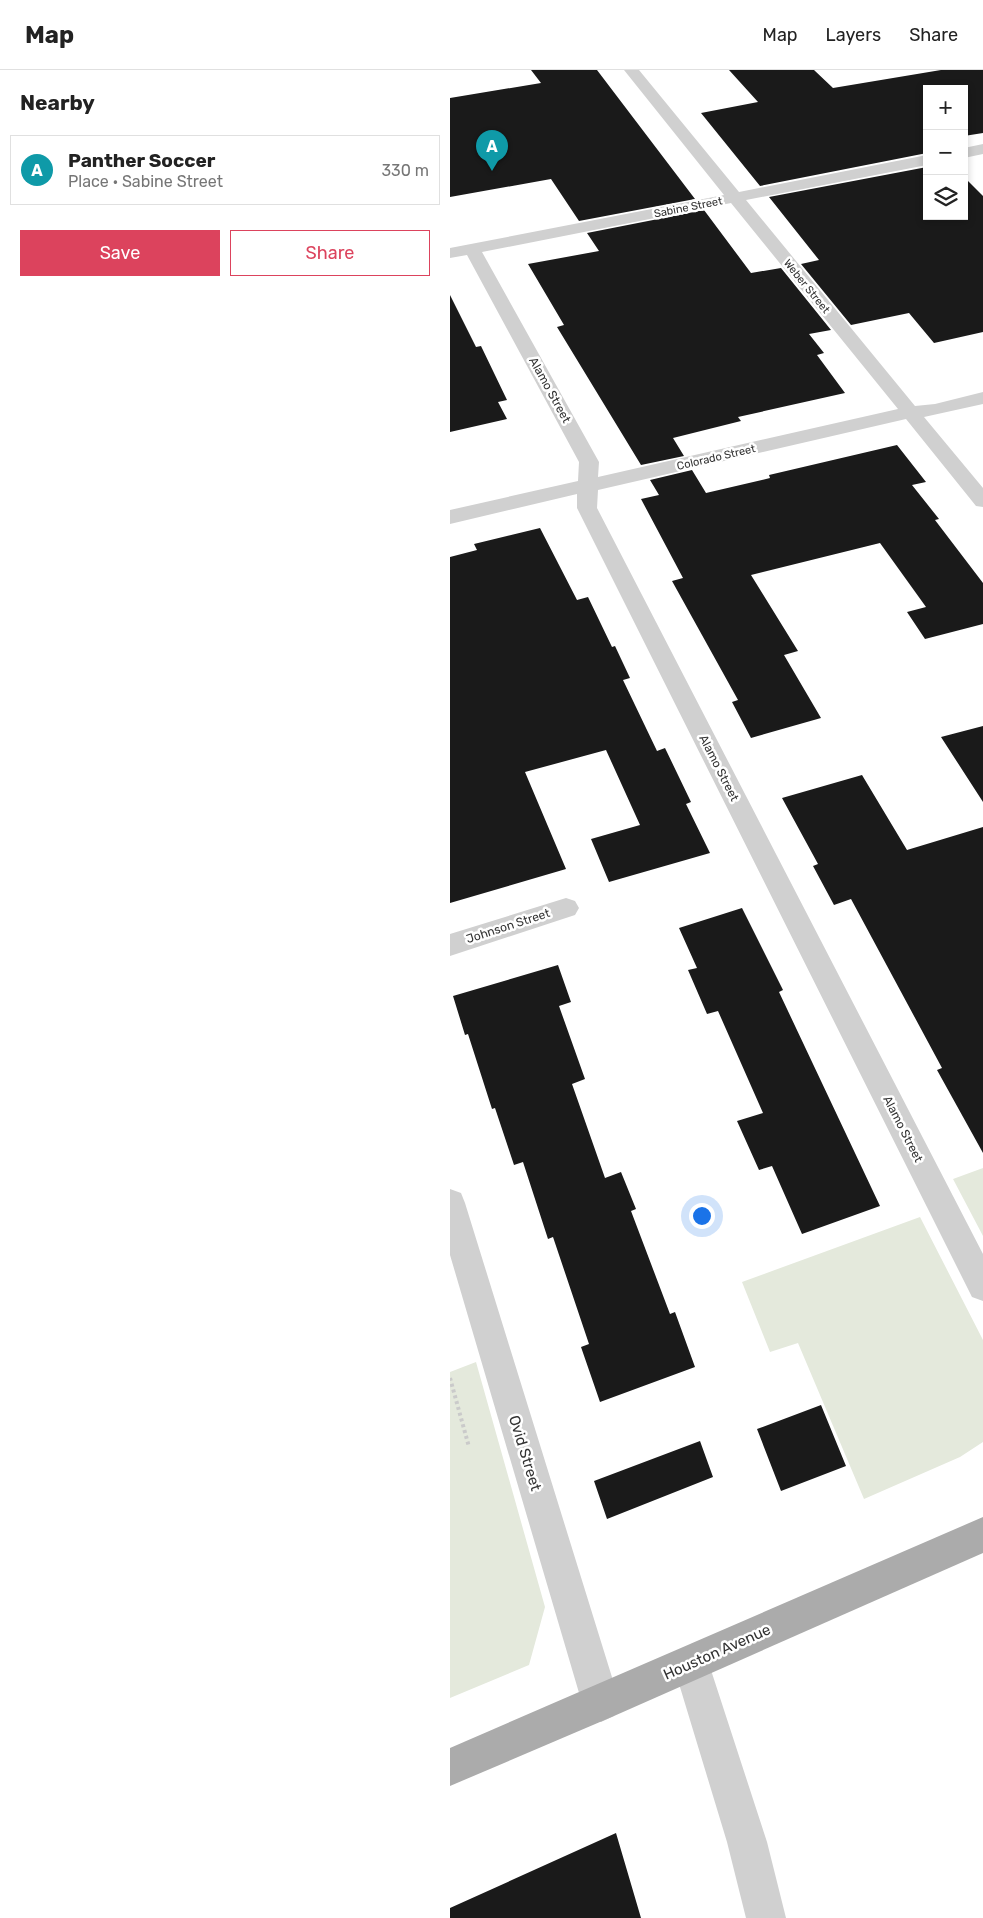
<!DOCTYPE html>
<html lang="en">
<head>
<meta charset="utf-8">
<style>
  :root { --surface:#fff; --page:#f6f6f6; --text:#222; --muted:#767676; --line:#e0e0e0; --accent:#dc435d }
  body { margin:0; font-family:Rubik,sans-serif; background:var(--page); color:var(--text) }
  .controls { position:absolute; right:15px; top:15px; display:grid; overflow:hidden; border-radius:0px; box-shadow:0 2px 8px #0003 }
  .controls button { width:45px; height:45px; display:grid; place-items:center; padding:0; border:0; border-bottom:1px solid var(--line); background:var(--surface); color:var(--text); font:25px sans-serif }
  .you { position:absolute; left:251px; top:1145px; width:18px; height:18px; margin:-12px; border:4px solid #fff; border-radius:50%; background:#1a73e8; box-shadow:0 0 0 8px #1a73e833 }
  .badge { display:grid; place-items:center; width:32px; height:32px; border-radius:50%; background:var(--accent); color:#fff; font-size:16px; font-weight:700 }
  .pin { position:absolute; translate:-50% -41px; filter:drop-shadow(0 1px 2px #0008) }
  .pin::after { content:''; position:absolute; top:26px; width:18px; height:15px; background:inherit; clip-path:polygon(0 0,100% 0,50% 100%) }
  .list { margin:0; padding:0; list-style:none }
  h2 { display:flex; justify-content:space-between; align-items:center; height:65px; margin:0; padding:0 20px; font-size:21px }
  h2 small { font-size:16px; font-weight:400; color:var(--muted) }
  .list li { display:grid; grid-template-columns:32px 1fr auto; gap:15px; align-items:center; box-sizing:border-box; height:70px; margin:0 10px 10px; padding:0 10px; border:1px solid var(--line); border-radius:0px }
  .list b { display:block; font-size:19px; white-space:nowrap }
  .list p { margin:0; font-size:16px; white-space:nowrap; color:var(--muted) }
  .list em { font-size:16px; font-style:normal; color:var(--muted) }
  .actions { display:flex; gap:10px; padding:15px 20px }
  .actions a { flex:1; padding:11px 0; border:1px solid var(--accent); border-radius:0px; text-align:center; font-size:18px; color:var(--accent) }
  .actions .main { background:var(--accent); color:#fff }
  .icon { flex:none; width:28px; height:28px; fill:none; stroke:currentColor; stroke-width:2; stroke-linecap:round; stroke-linejoin:round }
  .map { position:relative; flex:none; width:533px; height:1848px; overflow:hidden }
  header { display:flex; align-items:center; gap:30px; box-sizing:border-box; height:70px; padding:0 25px; background:var(--surface); border-bottom:1px solid var(--line) }
  header strong { font-size:24px }
  nav { display:flex; gap:28px; margin-inline-start:auto; font-size:18px }
  main { display:flex }
  aside { flex:1; background:var(--surface) }
  .map>svg:first-child { display:block }
  .green { fill:#e4e9dc }
  .building { fill:#1a1a1a }
  .lines { fill:none; stroke-linecap:round; stroke-linejoin:round }
  .path { stroke:#cacaca; stroke-width:4; stroke-dasharray:3 3; stroke-linecap:butt }
  .minor { fill:#d0d0d0; fill-rule:evenodd }
  .major { fill:#ababab; fill-rule:evenodd }
  .labels { text-anchor:middle; stroke-width:5; stroke-linejoin:round; paint-order:stroke }
  .far-street-label { font-size:11px; fill:#333; stroke:#fff }
  .street-label { font-size:12px; fill:#333; stroke:#fff }
  .near-street-label { font-size:15px; fill:#333; stroke:#fff }
</style>
</head>
<body>
<header>
<strong>Map</strong>
<nav><a>Map</a><a>Layers</a><a>Share</a></nav>
</header>
<main>
<aside>
<h2>Nearby<small></small></h2>
<ul class="list">
<li><span class="badge" style="background:#0f9aa8">A</span><div><b>Panther Soccer</b><p>Place · Sabine Street</p></div><em>330 m</em></li>
</ul>
<div class="actions"><a class="main">Save</a><a>Share</a></div>
</aside>
<div class="map">
<svg width="533" height="1848" viewBox="0 0 533 1848">
  <rect width="100%" height="100%" fill="#fff"/>
  <path class="green" d="M533,1098V1166L503,1109Z
    M470,1147L533,1270V1372L510,1387L414,1429L348,1273L320,1282L292,1212Z
    M26,1292L95,1537L79,1595L0,1628V1302Z"/>
  <path class="building" d="M81,0H147L245,129L129,151L101,109L0,127V28L91,13Z
    M279,0H364L383,18L491,0H533V63L514,66V19H477V83L310,116L251,43L308,32Z
    M477,97V146H514V107L533,126V262L484,273L459,243L401,255L351,194L369,190L319,127Z
    M254,140L301,203L331,198L381,260L359,264L374,283L367,285L395,323L288,347L291,351L223,368L234,386L191,395L107,257L114,255L78,194L149,181L137,163Z
    M0,225L26,277L31,276L57,330L48,332L57,349L0,362Z
    M447,375L476,412L462,415L489,449L485,450L533,513V554L475,569L457,542L476,537L430,473L301,505L348,581L334,585L371,648L301,668L282,632L288,630L222,511L233,508L191,429L209,425L200,410L242,400L256,423L320,408L319,405Z
    M90,458L127,530L138,527L162,577L165,576L180,608L173,610L207,681L215,678L241,732L236,734L260,783L159,812L141,769L190,755L156,680L75,702L116,799L0,833V487L27,480L24,474Z
    M533,656V732L491,667Z
    M412,705L457,780L533,757V1083L487,1000L492,998L401,829L384,835L363,796L368,794L332,728Z
    M292,838L333,920L329,922L430,1136L352,1164L322,1096L309,1100L287,1051L313,1043L268,941L257,944L238,900L247,898L229,858Z
    M108,895L121,932L109,936L135,1009L122,1014L155,1108L171,1102L186,1139L181,1141L220,1244L225,1242L245,1297L150,1332L131,1277L139,1274L103,1167L98,1169L73,1092L64,1095L45,1038L42,1039L18,964L15,965L3,926Z
    M371,1335L396,1396L331,1421L307,1359Z
    M250,1371L263,1407L157,1449L144,1411Z
    M166,1763L191,1848H0V1838Z"/>
  <g class="lines">
    <path class="path" d="M0,1308L19,1377"/>
    <path class="minor" d="M174,0H189L289,122L477,85V95L296,130L465,336L485,334L533,322V334L474,347L533,418V437L526,436L456,349L148,420L147,438L533,1184V1231L522,1227L127,438V424L0,454V440L128,411L129,392L17,185L0,188V178L274,125ZM281,133L448,339L148,407L149,392L32,182Z
      M533,74V84L514,88V78Z
      M116,828L125,831L129,838L125,845L0,886V864Z
      M0,1119L11,1123L15,1133L170,1633L164,1646L151,1652L138,1646L132,1633L0,1185Z
      M241,1576L254,1581L259,1594L317,1772L336,1848H296L277,1772L223,1594L228,1581Z"/>
    <path class="major" d="M533,1447V1483L164,1646L0,1716V1678Z"/>
  </g>
  <g class="labels">
    <g class="far-street-label">
      <text transform="translate(238 137) rotate(-11)" y="4">Sabine Street</text>
      <text transform="translate(357 216) rotate(51)" y="4">Weber Street</text>
      <text transform="translate(266 387) rotate(-13)" y="4">Colorado Street</text>
    </g>
    <g class="street-label">
      <text transform="translate(100 320) rotate(61)" y="4">Alamo Street</text>
      <text transform="translate(269 698) rotate(63)" y="4">Alamo Street</text>
      <text transform="translate(58 856) rotate(-18)" y="4">Johnson Street</text>
      <text transform="translate(453 1059) rotate(63)" y="4">Alamo Street</text>
    </g>
    <g class="near-street-label">
      <text transform="translate(75 1383) rotate(73)" y="5">Ovid Street</text>
      <text transform="translate(267 1582) rotate(-24)" y="5">Houston Avenue</text>
    </g>
  </g>
</svg>
<div class="controls">
<button>+</button>
<button>−</button>
<button><svg class="icon" aria-label="layers" viewBox="0 0 24 24"><path d="M12 4l9 5-9 5-9-5zM3 14l9 5 9-5"/></svg></button>
</div>
<div class="you"></div>
<div class="pin badge" style="left:42px;top:101px;background:#0f9aa8">A</div>
</div>
</main>
</body>
</html>
